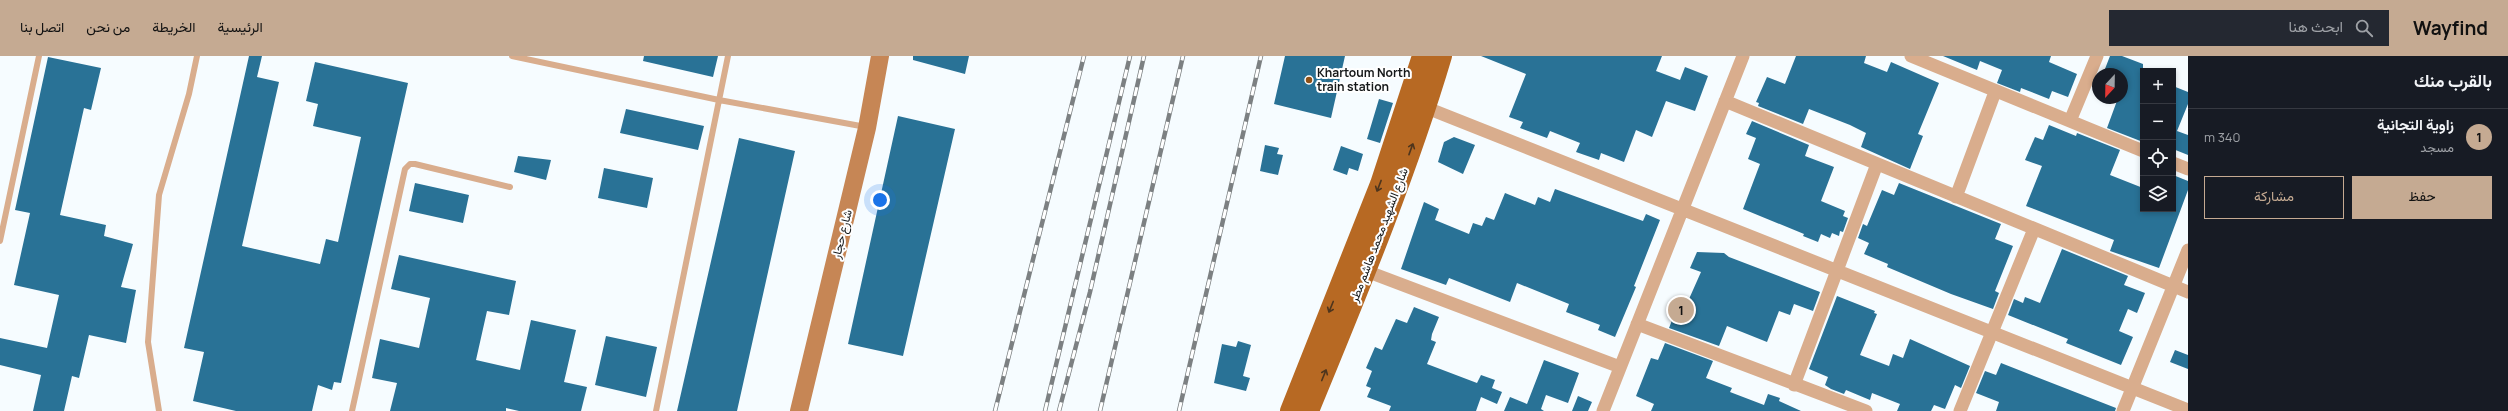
<!DOCTYPE html>
<html lang="ar">
<head>
<meta charset="utf-8">
<style>
  :root { --surface:#171b24; --page:#242831; --text:#f1f3f6; --muted:#9ea1a6; --line:#363941; --accent:#c5aa92 }
  body { margin:0; font-family:Manrope,Vazirmatn,sans-serif; background:var(--page); color:var(--text); direction:rtl }
  .controls { position:absolute; right:12px; top:12px; display:grid; overflow:hidden; border-radius:0px; box-shadow:0 2px 6px #0003 }
  .controls button { width:36px; height:36px; display:grid; place-items:center; padding:0; border:0; border-bottom:1px solid var(--line); background:var(--surface); color:var(--text); font:20px sans-serif }
  .compass { position:absolute; left:2092px; top:12px; width:36px; height:36px; border-radius:50%; background:var(--surface); box-shadow:0 2px 6px #0003; rotate:202deg }
  .you { position:absolute; left:880px; top:144px; width:14px; height:14px; margin:-10px; border:3px solid #fff; border-radius:50%; background:#1a73e8; box-shadow:0 0 0 6px #1a73e833 }
  .badge { display:grid; place-items:center; width:26px; height:26px; border-radius:50%; background:var(--accent); color:#111; font-size:13px; font-weight:700 }
  .pin { position:absolute; translate:-50% -50%; border:2px solid #fff; box-shadow:0 1px 4px #0006 }
  .list { margin:0; padding:0; list-style:none }
  h2 { display:flex; justify-content:space-between; align-items:center; height:52px; margin:0; padding:0 16px; font-size:17px }
  h2 small { font-size:13px; font-weight:400; color:var(--muted) }
  .list li { display:grid; grid-template-columns:26px 1fr auto; gap:12px; align-items:center; box-sizing:border-box; height:56px; padding:0 16px; border-top:1px solid var(--line) }
  .list b { display:block; font-size:15px; white-space:nowrap }
  .list p { margin:0; font-size:13px; white-space:nowrap; color:var(--muted) }
  .list em { font-size:13px; font-style:normal; color:var(--muted) }
  .actions { display:flex; gap:8px; padding:12px 16px }
  .actions a { flex:1; padding:9px 0; border:1px solid var(--accent); border-radius:0px; text-align:center; font-size:14px; color:var(--accent) }
  .actions .main { background:var(--accent); color:#111 }
  .icon { flex:none; width:22px; height:22px; fill:none; stroke:currentColor; stroke-width:2; stroke-linecap:round; stroke-linejoin:round }
  .map { position:relative; flex:none; width:2188px; height:355px; overflow:hidden; direction:ltr }
  header { display:flex; align-items:center; gap:24px; box-sizing:border-box; height:56px; padding:0 20px; background:var(--accent); color:#111 }
  header strong { font-size:19px }
  nav { display:flex; gap:22px; margin-inline-start:auto; font-size:14px }
  .search { width:280px; height:36px; background:var(--page); display:flex; align-items:center; gap:10px; box-sizing:border-box; padding:0 14px; border-radius:0px; color:var(--muted); font-size:15px }
  main { display:flex }
  aside { flex:1; background:var(--surface) }
  .map>svg:first-child { display:block }
  .building { fill:#297296 }
  .lines { fill:none; stroke-linecap:round; stroke-linejoin:round }
  .lane { stroke:#d9ad8d; stroke-width:6 }
  .street { stroke:#d9ad8d; stroke-width:13 }
  .secondary { stroke:#c68655; stroke-width:18 }
  .primary { stroke:#b76923; stroke-width:20 }
  .rail-casing { stroke:#7c8082; stroke-width:4.5 }
  .rail { stroke:#fff; stroke-width:3; stroke-dasharray:9; stroke-linecap:butt }
  .oneway { stroke:#4e351d }
  .poi-dot { fill:#8f5117; stroke:#fff; stroke-width:1.5 }
  .labels { text-anchor:middle; stroke-width:4; stroke-linejoin:round; paint-order:stroke }
  .poi-label { font-size:12px; font-weight:bold; fill:#16191a; stroke:#fff; text-anchor:start }
  .street-label { font-size:12px; fill:#16191a; stroke:#fff }
</style>
</head>
<body>
<header>
<strong>Wayfind</strong>
<div class="search"><svg class="icon" aria-label="search" viewBox="0 0 24 24"><circle cx="10" cy="10" r="6"/><path d="M15 15l6 6"/></svg>ابحث هنا</div>
<nav><a>الرئيسية</a><a>الخريطة</a><a>من نحن</a><a>اتصل بنا</a></nav>
</header>
<main>
<aside>
<h2>بالقرب منك<small></small></h2>
<ul class="list">
<li><span class="badge">1</span><div><b>زاوية التجانية</b><p>مسجد</p></div><em>340 m</em></li>
</ul>
<div class="actions"><a class="main">حفظ</a><a>مشاركة</a></div>
</aside>
<div class="map">
<svg width="2188" height="355" viewBox="0 0 2188 355">
  <rect width="100%" height="100%" fill="#f6fcff"/>
  <path class="building" d="M249,0H262L257,21L279,26L242,190L320,208L326,183L338,186L361,81L313,70L318,48L306,45L315,6L408,27L341,327L334,326L332,334L318,329L312,355H236L193,345L204,296L184,292Z
    M644,0H718L713,21L643,5Z
    M913,0H969L965,18L913,4Z
    M1285,0H1345L1331,62L1274,48Z
    M1481,0H1662L1656,15L1680,24L1685,11L1708,20L1695,55L1666,45L1652,81L1636,74L1624,106L1601,97L1599,104L1576,96L1580,87L1550,75L1547,82L1520,72L1523,66L1509,61L1526,18Z
    M1796,0H1866L1864,7L1887,16L1891,6L1939,27L1918,78L1923,80L1910,113L1861,91L1866,77L1850,69L1809,53L1803,68L1758,50L1759,47L1756,46L1767,21L1785,28Z
    M1943,0H2051L2049,6L2077,18L2068,41L2052,35L2049,43L2021,32L2020,36L1997,27L2002,14L1980,5L1977,14Z
    M2110,0H2122L2143,8V86L2107,72L2118,42H2122V18H2103Z
    M48,1L101,12L91,54L84,52L60,159L106,169L104,180L133,188L121,231L136,234L126,287L89,279L79,322L72,320L64,355H33L41,319L0,309V282L47,292L59,239L14,229L30,157L15,154Z
    M2173,30L2188,36V48L2177,75L2188,79V99L2173,93Z
    M1379,43L1393,47L1380,87L1367,83Z
    M626,53L704,70L698,94L620,77Z
    M898,60L955,73L903,300L848,288Z
    M1752,65L1809,89L1805,100L1834,111L1821,145L1845,155L1843,160L1848,162L1843,176L1840,175L1839,180L1832,177L1830,182L1821,178L1818,186L1803,180L1804,178L1743,153L1760,108L1748,103L1756,82L1746,78Z
    M2049,69L2076,80L2077,77L2120,94L2110,119L2143,132V153H2173V119L2188,125V134L2159,212L2110,195L2114,184L2026,150L2042,110L2025,104L2035,81L2043,84Z
    M1454,81L1475,89L1463,118L1438,106L1444,86Z
    M739,82L795,95L737,355H677Z
    M1265,89L1279,92L1277,98L1283,99L1278,119L1260,115Z
    M1341,90L1363,98L1358,115L1349,112L1347,119L1333,114Z
    M518,100L551,104L546,124L514,116Z
    M604,112L653,122L647,152L598,142Z
    M415,127L469,139L463,167L409,155Z
    M1899,127L2001,168L1995,183L2013,190L1995,235L1999,237L1993,253L1951,238L1887,211L1888,208L1864,198L1869,187L1858,182L1863,168L1867,170L1882,134L1894,139Z
    M1555,133L1643,165L1646,158L1660,164L1634,230L1636,231L1615,281L1598,274L1600,269L1566,256L1569,248L1517,227L1510,246L1449,222L1446,229L1401,213L1424,146L1439,153L1435,164L1469,178L1473,167L1482,170L1486,161L1494,164L1505,137L1535,149L1538,141L1550,146Z
    M2062,193L2128,220L2124,229L2145,237L2137,257L2128,253L2119,275L2133,281L2121,309L2066,287L2068,283L2008,259L2014,243L2023,247L2025,241L2040,247Z
    M1697,196L1724,197L1729,201L1820,236L1813,255L1794,248L1790,259L1779,255L1767,286L1727,270L1719,290L1669,272L1678,249L1685,252L1701,216L1690,212Z
    M399,199L516,225L509,259L487,255L476,304L520,314L531,264L576,274L564,326L587,331L581,355H519L506,352V355H390L397,327L372,322L380,283L419,292L430,242L391,233Z
    M1837,240L1875,255L1874,257L1877,258L1860,299L1889,310L1893,298L1903,302L1910,283L1970,310L1961,332L1955,329L1945,353L1934,349L1931,355H1897L1900,348L1872,337L1870,344L1846,334L1844,338L1831,333L1825,329L1828,321L1809,313Z
    M1414,251L1439,261L1432,278L1431,284L1436,286L1427,308L1477,327L1481,319L1495,324L1492,332L1502,336L1497,348L1481,341L1476,355H1389L1391,350L1367,341L1371,332L1366,330L1372,315L1366,312L1375,291L1382,294L1396,263L1407,267Z
    M606,280L657,291L646,341L595,329Z
    M1238,285L1251,289L1243,320L1250,322L1246,335L1214,327L1222,288L1236,291Z
    M1665,287L1713,305L1706,322L1732,332L1730,336L1764,349L1768,338L1780,342L1779,345L1801,355H1651L1654,348L1636,340L1651,302L1658,304Z
    M2175,294L2188,299V313L2170,306Z
    M1544,304L1579,317L1568,347L1546,339L1541,353L1544,355H1504L1510,341L1527,348Z
    M2001,307L2116,352L2115,355H1996L1999,346L1976,337L1985,315L1996,319Z
    M1578,340L1592,346L1588,355H1572Z"/>
  <g class="lines">
    <path class="lane" d="M512,0L719,44L866,71
      M0,185L39,0
      M159,355L148,286L159,139L189,38L197,0
      M352,355L405,113L410,108H415L510,131
      M656,355L728,0"/>
    <path class="street" d="M1911,0L2143,95
      M1725,45L2188,236
      M1427,52L2188,354
      M2070,65L2097,0
      M2173,107L2188,113
      M1956,141L1995,36
      M1366,215L1620,311
      M1637,268L1866,355
      M1794,329L1877,108
      M1603,355L1743,0
      M1960,355L2034,173
      M2123,355L2188,194"/>
    <path class="secondary" d="M799,355L867,72L880,0"/>
    <path class="primary" d="M1290,355L1380,128L1422,0
      M1309,355C1357,238 1406,121 1442,0"/>
    <g class="rail-casing">
      <path id="rail" d="M995,355L1084,0
        M1045,355L1130,0
        M1059,355L1090,236L1144,0
        M1100,355L1183,0
        M1179,355L1261,0"/>
    </g>
    <use href="#rail" class="rail"/>
  </g>
  <defs><path id="oneway-shaft" d="M-6 0H5M1.5-3L5.5 0L1.5 3" fill="none" stroke-width="1.6" stroke-linecap="round" stroke-linejoin="round"/></defs>
  <g class="oneway">
    <use href="#oneway-shaft" transform="translate(1411 93) rotate(-70)"/>
    <use href="#oneway-shaft" transform="translate(1379 130) rotate(111)"/>
    <use href="#oneway-shaft" transform="translate(1331 251) rotate(112)"/>
    <use href="#oneway-shaft" transform="translate(1324 319) rotate(-68)"/>
  </g>
  <circle class="poi-dot" cx="1309" cy="24" r="4"/>
  <g class="labels">
    <g class="poi-label">
      <text x="1317" y="21">Khartoum North<tspan x="1317" dy="14">train station</tspan></text>
    </g>
    <g class="street-label">
      <text transform="translate(842 178) rotate(-76)" y="4">شارع حجار</text>
      <text transform="translate(1379 179) rotate(-69)" y="4">شارع الشهيد محمد هاشم مطر</text>
    </g>
  </g>
</svg>
<div class="controls">
<button>+</button>
<button>−</button>
<button><svg class="icon" aria-label="locate" viewBox="0 0 24 24"><circle cx="12" cy="12" r="6"/><path d="M12 2v4M12 18v4M2 12h4M18 12h4"/></svg></button>
<button><svg class="icon" aria-label="layers" viewBox="0 0 24 24"><path d="M12 4l9 5-9 5-9-5zM3 14l9 5 9-5"/></svg></button>
</div>
<svg class="compass" viewBox="-18 -18 36 36"><path d="M0-13l5 13h-10z" fill="#e53935"/><path d="M0 13l5-13h-10z" fill="#9ea1a6"/></svg>
<div class="you"></div>
<div class="pin badge" style="left:1681px;top:254px">1</div>
</div>
</main>
</body>
</html>
